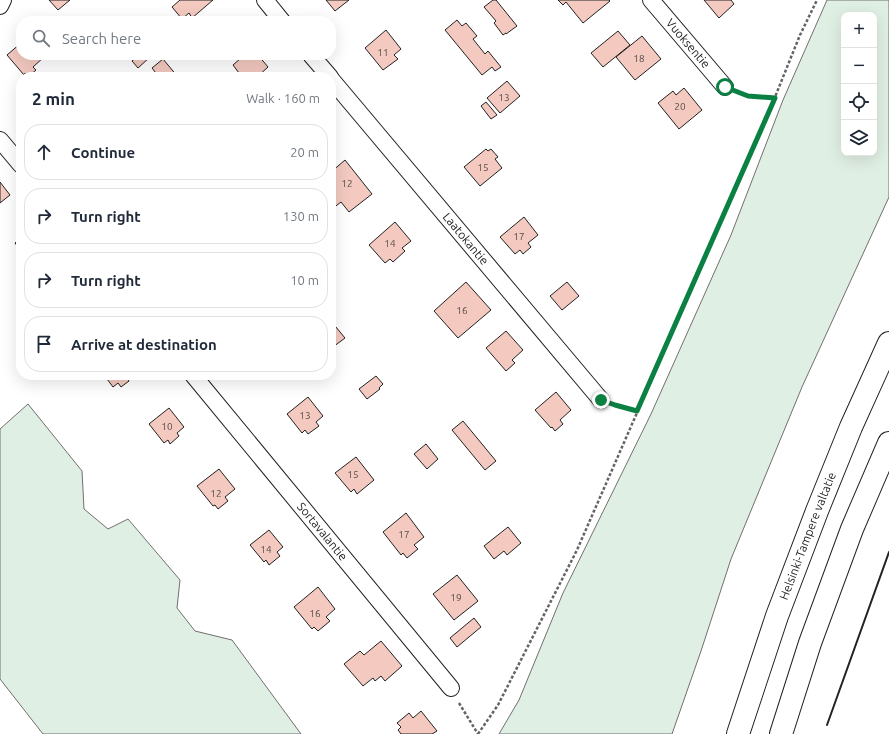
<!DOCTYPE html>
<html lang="en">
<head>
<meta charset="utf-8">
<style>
  :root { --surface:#fff; --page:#f2f2f3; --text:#1f2937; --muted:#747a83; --line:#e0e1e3 }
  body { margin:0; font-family:Ubuntu,sans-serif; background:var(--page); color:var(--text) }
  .controls { position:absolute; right:12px; top:12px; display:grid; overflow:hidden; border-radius:8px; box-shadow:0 4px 16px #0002 }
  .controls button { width:36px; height:36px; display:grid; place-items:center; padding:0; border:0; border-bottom:1px solid var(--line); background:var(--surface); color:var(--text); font:20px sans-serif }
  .stop { position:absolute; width:12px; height:12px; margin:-9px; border:3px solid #0b8043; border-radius:50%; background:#fff }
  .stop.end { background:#0b8043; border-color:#fff; box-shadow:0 1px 4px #0008 }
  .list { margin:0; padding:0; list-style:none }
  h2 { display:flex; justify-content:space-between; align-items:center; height:52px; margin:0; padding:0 16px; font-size:17px }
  h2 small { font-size:13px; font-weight:400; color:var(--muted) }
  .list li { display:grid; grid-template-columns:26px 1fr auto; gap:12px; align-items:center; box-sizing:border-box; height:56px; margin:0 8px 8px; padding:0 8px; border:1px solid var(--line); border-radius:16px }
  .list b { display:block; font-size:15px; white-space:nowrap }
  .list em { font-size:13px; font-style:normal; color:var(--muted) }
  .icon { flex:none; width:22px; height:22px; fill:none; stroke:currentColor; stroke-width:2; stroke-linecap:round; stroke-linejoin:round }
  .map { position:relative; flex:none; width:889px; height:734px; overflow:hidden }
  .search { position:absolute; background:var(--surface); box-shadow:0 4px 16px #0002; left:16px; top:16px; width:320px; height:44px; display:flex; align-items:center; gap:10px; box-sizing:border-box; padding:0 14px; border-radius:16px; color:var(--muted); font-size:15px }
  .panel { position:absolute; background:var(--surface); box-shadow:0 4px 16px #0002; left:16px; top:72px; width:320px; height:308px; border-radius:16px }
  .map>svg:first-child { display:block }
  .green { fill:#e0efe3; stroke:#6f6f6f; fill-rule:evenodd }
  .building { fill:#f3c9c0; stroke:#222 }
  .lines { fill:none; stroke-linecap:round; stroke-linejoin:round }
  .street-casing { stroke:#222; stroke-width:18 }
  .highway-casing { stroke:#222; stroke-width:24 }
  .path { stroke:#646464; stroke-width:2.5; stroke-dasharray:3 2; stroke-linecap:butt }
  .street { stroke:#fff; stroke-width:16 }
  .highway { stroke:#fff; stroke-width:22 }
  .wall { stroke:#222; stroke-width:2 }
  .route { stroke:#0b8043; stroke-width:5 }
  .labels { text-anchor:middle; stroke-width:3; stroke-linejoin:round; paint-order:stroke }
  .number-label { font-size:10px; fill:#564c4a }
  .street-label { font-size:12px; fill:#222; stroke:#fff }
</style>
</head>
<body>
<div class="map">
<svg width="889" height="734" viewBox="0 0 889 734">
  <rect width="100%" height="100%" fill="#fff"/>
  <path class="green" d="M827,0H889V197L802,387L731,559L701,651L672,734H499L519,700L563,593L651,414L731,235L783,100ZM844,15H874V153H844Z
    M28,404L82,471L84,509L108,529L128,519L180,580L177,608L195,631L232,640L301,734H43L0,679V429Z"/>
  <path class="building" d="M49,0H70L58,10Z
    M180,0H213L192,18L189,13L182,19L172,7Z
    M326,0H349L335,11Z
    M493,0H496L517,26L506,34V33L503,35L494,23L496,21L484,7Z
    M558,0H609L610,1L583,23L566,2L563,5Z
    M704,0H731L734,4L719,18Z
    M457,20L462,26L466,23L477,36L473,39L485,54L488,51L501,67L495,71L492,67L482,75L445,30Z
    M386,30L401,49L394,55L398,59L383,70L365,48Z
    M618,31L630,45L603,67L591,53Z
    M642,36L661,59L635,80L616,57Z
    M21,43V55H44L45,56L33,67L36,70L28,77L25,73L24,75L7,55Z
    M139,55H149L150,57L138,68L132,61Z
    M238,55H258L268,67L257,77H242L233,65L241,58Z
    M163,59L178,77H159L152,68Z
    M507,81L520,96L500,113L487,98Z
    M684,88L702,110L679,129L658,103L673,91L676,95Z
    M486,102L497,115L491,119L481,106Z
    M486,149L488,151L491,149L498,157L495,159L502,168L480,186L464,167Z
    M345,160L372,194L349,212L341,202L332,209L331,207V172Z
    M0,182L10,195L0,203Z
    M524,217L538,235L528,243L531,247L523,254L520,250L515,254L500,237Z
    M395,222L411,241L402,248L405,251L393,262L390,259L385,263L369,245Z
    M21,238V251L15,243Z
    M466,282L491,310L458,338L434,311Z
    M567,282L579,296L562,310L550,296Z
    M331,321L345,338L333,347L331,345Z
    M506,331L523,350L512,360L515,363L506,371L486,348Z
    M104,375H128L126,376L129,381L121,387L118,383L113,387Z
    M376,376L383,384L379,388L380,389L367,399L359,389Z
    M556,392L571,410L560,420L563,424L555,431L552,427L551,428L535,410Z
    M308,397L323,416L316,422L319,426L308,434L305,430L302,433L287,414Z
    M169,408L184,427L177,433L179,436L170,444L168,440L164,443L149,424Z
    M463,421L496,461L485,470L452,430Z
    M426,444L438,459L427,469L414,454Z
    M356,457L374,480L357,494L354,489L351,492L335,473Z
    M219,469L235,489L225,497L228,501L218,509L215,505L213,506L197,486Z
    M406,513L424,537L414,545L418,549L407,558L403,553L401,555L383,532Z
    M508,527L521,543L507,555L504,551L494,559L484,546Z
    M269,530L283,547L277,552L280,556L269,565L266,560L264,562L250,545Z
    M457,575L478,601L454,620L433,594Z
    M318,587L335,609L326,617L330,621L318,631L314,627L312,629L294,607Z
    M474,618L481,627L457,647L450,638Z
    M381,641L402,666L385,681L381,676L375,681L373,678L363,686L344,664L360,651L364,655Z
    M421,711L437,731L432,734H401L398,730L401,727L397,723L409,713L413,718Z"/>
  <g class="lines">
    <g class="street-casing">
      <g id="street">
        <path d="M265,0L282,21"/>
        <path id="s1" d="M651,0L725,87"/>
        <path d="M0,6L3,0"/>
        <path d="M311,55L330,77"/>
        <path id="s2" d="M331,79L601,400"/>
        <path d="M0,140L21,165"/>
        <path id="s3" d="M193,375L451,688"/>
      </g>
    </g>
    <g class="highway-casing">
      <g id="highway">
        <path id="s4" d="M738,734L777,616L817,511L851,427L889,343"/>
        <path d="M781,734L810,643L852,529L889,443"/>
      </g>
    </g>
    <path class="path" d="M740,93L748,96L775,97
      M616,406L637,411
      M459,703L478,734
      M478,734L498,705L577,550L775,97L800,35L817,0"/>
    <use href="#street" class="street"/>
    <use href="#highway" class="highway"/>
    <path class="wall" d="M827,725L889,552"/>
  </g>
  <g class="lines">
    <path class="route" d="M601,400L615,405L637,411L775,98L748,96L725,87"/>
  </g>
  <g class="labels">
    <g class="number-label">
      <text x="383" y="56">11</text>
      <text x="639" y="62">18</text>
      <text x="504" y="101">13</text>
      <text x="680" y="110">20</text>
      <text x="483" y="171">15</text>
      <text x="347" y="187">12</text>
      <text x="519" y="240">17</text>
      <text x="390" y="247">14</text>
      <text x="462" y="314">16</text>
      <text x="305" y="419">13</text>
      <text x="167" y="430">10</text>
      <text x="353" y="478">15</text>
      <text x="216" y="497">12</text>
      <text x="404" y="538">17</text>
      <text x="266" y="553">14</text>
      <text x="456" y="601">19</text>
      <text x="315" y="617">16</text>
    </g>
    <g class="street-label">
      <text dy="4" stroke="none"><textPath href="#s1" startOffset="57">Vuoksentie</textPath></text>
      <text dy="4" stroke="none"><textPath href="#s2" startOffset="209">Laatokantie</textPath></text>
      <text dy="4" stroke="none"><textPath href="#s3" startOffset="203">Sortavalantie</textPath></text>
      <text dy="4" stroke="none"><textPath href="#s4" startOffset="210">Helsinki-Tampere valtatie</textPath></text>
    </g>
  </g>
</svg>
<div class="controls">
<button>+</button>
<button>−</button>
<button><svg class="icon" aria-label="locate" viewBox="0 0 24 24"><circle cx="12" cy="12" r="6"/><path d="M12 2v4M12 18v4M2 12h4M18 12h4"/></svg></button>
<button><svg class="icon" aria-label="layers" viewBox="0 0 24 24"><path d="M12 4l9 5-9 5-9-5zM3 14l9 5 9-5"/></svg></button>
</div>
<div class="stop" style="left:725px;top:87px"></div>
<div class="stop end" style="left:601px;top:400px"></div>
<div class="search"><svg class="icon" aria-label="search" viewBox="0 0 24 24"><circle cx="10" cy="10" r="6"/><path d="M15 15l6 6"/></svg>Search here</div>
<section class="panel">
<h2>2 min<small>Walk · 160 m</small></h2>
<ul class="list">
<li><svg class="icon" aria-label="ahead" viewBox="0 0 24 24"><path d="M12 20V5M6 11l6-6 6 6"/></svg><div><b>Continue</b></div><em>20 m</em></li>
<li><svg class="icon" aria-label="right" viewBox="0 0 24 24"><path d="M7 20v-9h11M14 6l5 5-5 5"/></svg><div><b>Turn right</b></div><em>130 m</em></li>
<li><svg class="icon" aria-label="right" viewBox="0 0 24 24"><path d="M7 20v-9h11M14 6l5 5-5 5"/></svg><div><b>Turn right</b></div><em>10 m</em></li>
<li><svg class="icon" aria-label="arrive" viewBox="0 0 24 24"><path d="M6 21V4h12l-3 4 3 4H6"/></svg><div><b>Arrive at destination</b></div></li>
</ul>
</section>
</div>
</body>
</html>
